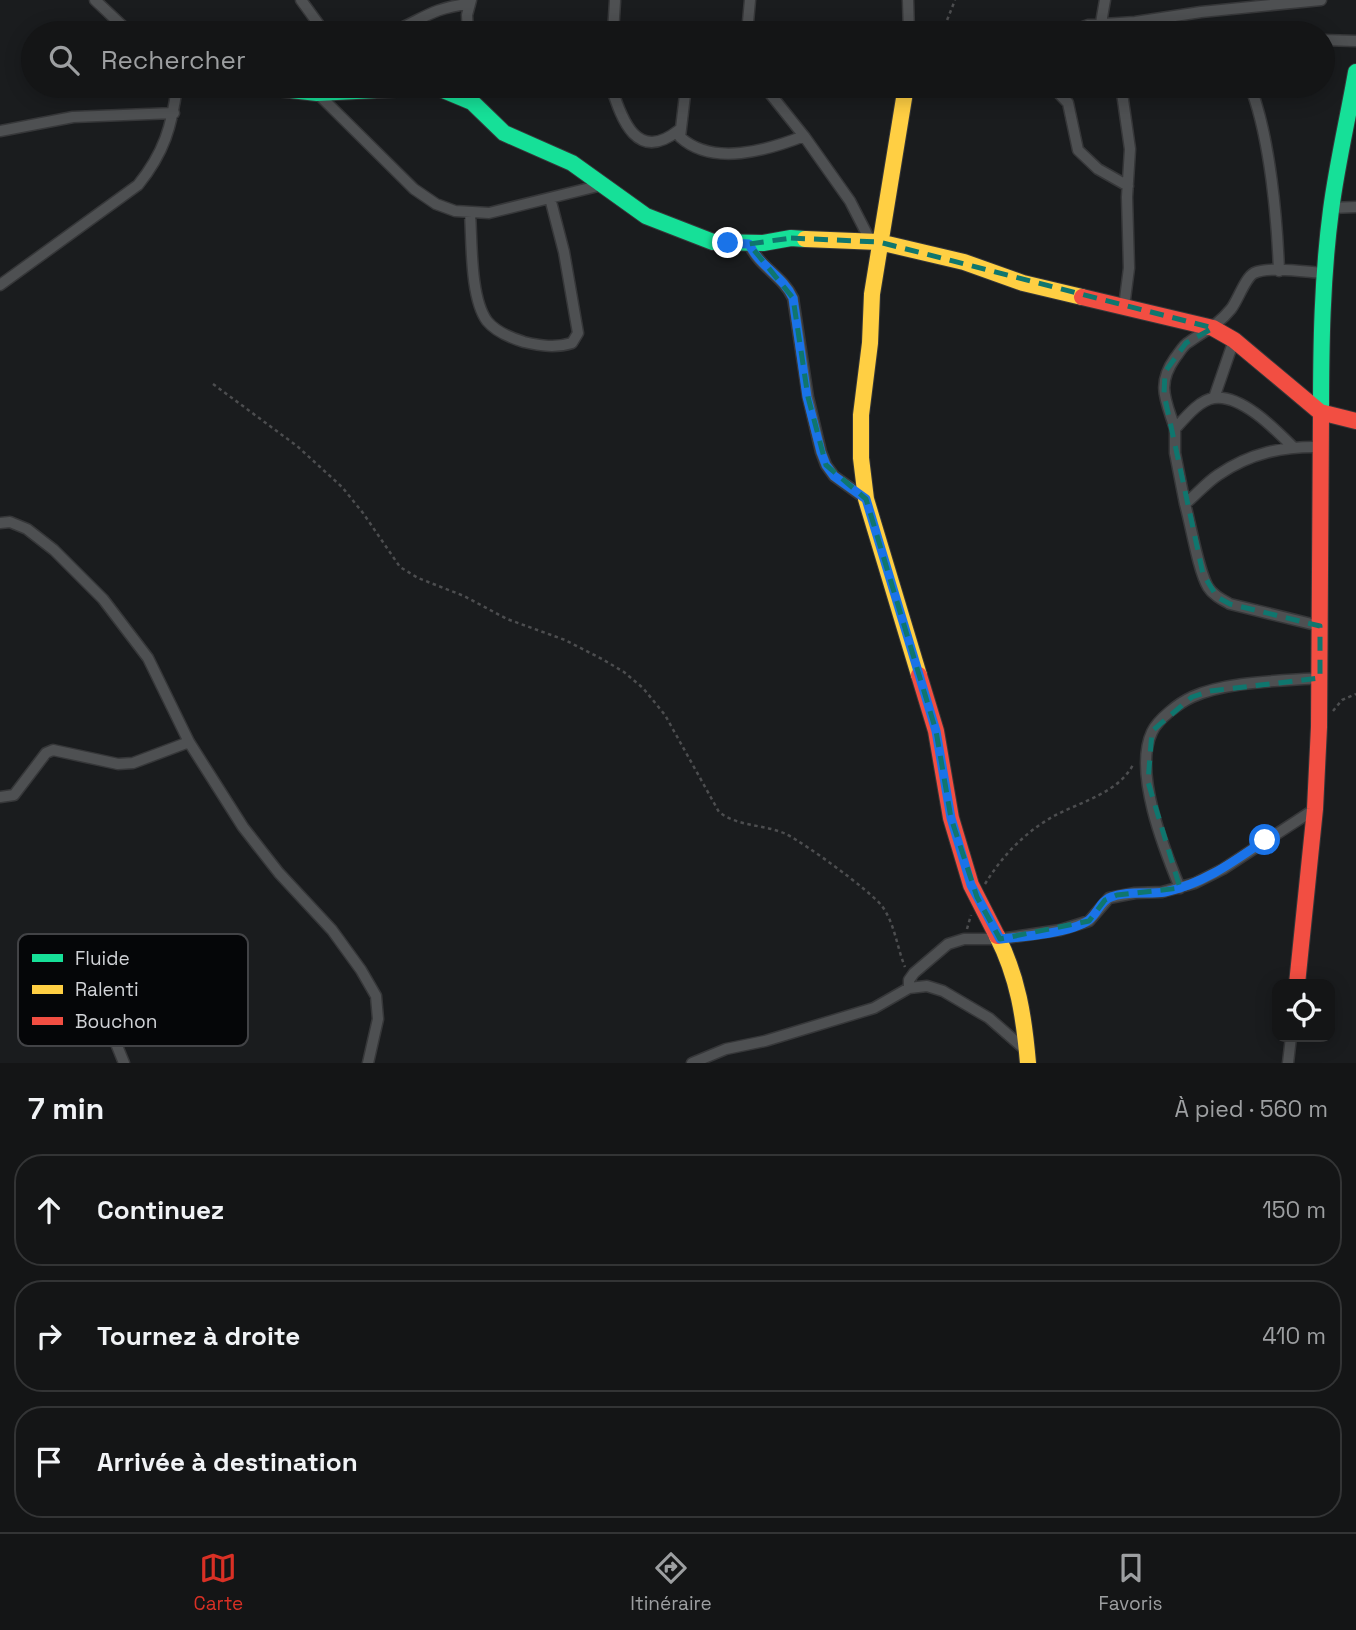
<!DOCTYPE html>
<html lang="fr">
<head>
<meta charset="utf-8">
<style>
  :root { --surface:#141516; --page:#212223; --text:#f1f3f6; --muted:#9d9fa1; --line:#333435; --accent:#d93025 }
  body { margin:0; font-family:"Space Grotesk",sans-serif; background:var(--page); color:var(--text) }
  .controls { position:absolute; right:21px; bottom:21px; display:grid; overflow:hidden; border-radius:14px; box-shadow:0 4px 18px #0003 }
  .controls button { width:63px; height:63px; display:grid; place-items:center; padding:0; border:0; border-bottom:2px solid var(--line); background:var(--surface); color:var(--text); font:35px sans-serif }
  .stop { position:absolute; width:21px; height:21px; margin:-16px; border:5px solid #1a73e8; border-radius:50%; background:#fff }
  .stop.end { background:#1a73e8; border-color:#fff; box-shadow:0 2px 7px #0008 }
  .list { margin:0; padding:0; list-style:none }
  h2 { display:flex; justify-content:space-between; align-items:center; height:91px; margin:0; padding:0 28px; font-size:30px }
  h2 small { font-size:23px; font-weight:400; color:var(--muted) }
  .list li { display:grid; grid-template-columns:46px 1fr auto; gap:21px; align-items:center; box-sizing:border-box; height:112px; margin:0 14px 14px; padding:0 14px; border:2px solid var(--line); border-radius:28px }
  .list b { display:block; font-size:26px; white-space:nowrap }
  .list em { font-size:23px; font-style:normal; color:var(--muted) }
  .icon { flex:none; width:38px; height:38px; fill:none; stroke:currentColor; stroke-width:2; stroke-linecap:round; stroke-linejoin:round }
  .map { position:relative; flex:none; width:1356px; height:1063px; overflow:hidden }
  .search { position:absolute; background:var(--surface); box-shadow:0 4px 18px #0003; left:21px; right:21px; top:21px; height:77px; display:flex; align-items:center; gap:18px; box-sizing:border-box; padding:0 24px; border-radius:38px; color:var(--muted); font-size:26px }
  .sheet { height:469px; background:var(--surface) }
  nav { display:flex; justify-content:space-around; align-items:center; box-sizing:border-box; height:98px; border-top:2px solid var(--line); background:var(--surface); font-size:19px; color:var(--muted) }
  nav a { display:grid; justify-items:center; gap:4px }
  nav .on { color:var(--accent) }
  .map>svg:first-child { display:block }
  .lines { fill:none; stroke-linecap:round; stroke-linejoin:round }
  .street-casing { stroke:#363739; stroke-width:13 }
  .fast-casing { stroke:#363739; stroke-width:18 }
  .slow-casing { stroke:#363739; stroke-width:18 }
  .jam-casing { stroke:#363739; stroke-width:18 }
  .path { stroke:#4c4d4f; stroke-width:2.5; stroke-dasharray:3.5 3.5; stroke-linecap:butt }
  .street { stroke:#4e5052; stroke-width:10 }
  .fast { stroke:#16e098; stroke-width:16 }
  .slow { stroke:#ffcf43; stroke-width:16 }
  .jam { stroke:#f24e42; stroke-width:16 }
  .route { stroke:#1a73e8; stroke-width:9 }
  .marked { fill:none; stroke:#0f766e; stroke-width:5; stroke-dasharray:14 9; stroke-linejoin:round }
  .key { fill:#050608; stroke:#424346; stroke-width:2 }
  .key-label { font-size:19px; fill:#d0d2d6 }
</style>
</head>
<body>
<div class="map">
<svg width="1356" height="1063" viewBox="0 0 1356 1063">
  <rect width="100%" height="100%" fill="#1a1c1e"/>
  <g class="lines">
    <g class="street-casing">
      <path id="street" d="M95,0L130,33
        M301,0L325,33
        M908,0L909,33
        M1101,23L1105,0
        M390,33C422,20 431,8 468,4
        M468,33L467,15L471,0
        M613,33L615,1
        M747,33L750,0
        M1066,33L1088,25L1135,22L1201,12L1321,0
        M1323,40L1356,41
        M471,86L472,102
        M611,86C622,121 637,163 679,130
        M686,86L680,137C713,167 768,150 804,136
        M764,86L804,136L850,201L871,242
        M1052,86L1068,103L1078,150L1098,169L1128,186
        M1121,86L1130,149L1127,197L1129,268L1124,307
        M1172,86L1192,90L1239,86L1247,87L1252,91C1270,141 1277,217 1279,271
        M317,93L414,189L436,204L455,211L489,213L602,185
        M0,131L73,117L174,113
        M1331,208L1356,207
        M470,213C472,242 470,298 487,321C496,332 511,338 524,342C541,346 556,348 572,343L578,333L564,252L550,198
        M749,244C760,268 783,276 793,298L808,397L821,452L826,465L834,476L866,499
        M0,285L138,185C164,153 172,126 177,86
        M1214,398L1234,340
        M1175,429C1166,400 1156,385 1175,358C1180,352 1183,345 1189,342C1207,329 1216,327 1231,309C1238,300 1245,278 1254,273C1269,266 1306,272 1324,273
        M1185,504L1175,453V429C1185,418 1199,400 1214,398C1241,394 1275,429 1292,446
        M0,523L10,522L27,529L54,550L103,599L148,658L189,742L243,827L279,873L332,930L361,970L376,996L378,1019L368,1063
        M1320,626L1230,604C1221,599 1213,595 1208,587C1198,570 1191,525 1185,504C1196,495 1206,483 1218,475C1250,453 1283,446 1321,447
        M0,797L14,795L46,753L53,750L118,764L133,763L189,742
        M1180,888C1164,849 1133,772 1152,732C1158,719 1179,703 1192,697C1226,681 1283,681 1320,678
        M909,988V980L914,973L948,944L964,939H1000L1060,930L1089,921L1109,898L1135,893L1162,892L1195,883L1223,869L1315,809
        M104,1014L124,1063
        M692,1063L726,1049L765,1041L874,1008L909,988L927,986L943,991L989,1018L1028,1052
        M1288,1063L1291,1037"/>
    </g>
    <g class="fast-casing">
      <path id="fast" d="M255,86L317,93L436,87L472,102L504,133L572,163L646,216L713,242L763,243L791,238L805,239
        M1321,415C1321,346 1322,278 1331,210C1337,164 1348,118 1356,72"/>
    </g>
    <g class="slow-casing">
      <path id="slow" d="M906,86L872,294L870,343L861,415V458L866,499L919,675
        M805,239L879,242L964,262L1023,283L1082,297
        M997,936C1018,977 1024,1017 1028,1063"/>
    </g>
    <g class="jam-casing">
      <path id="jam" d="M1082,297L1213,328L1234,340L1320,412L1356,421
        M919,675L936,731L951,818L971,885L997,936
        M1297,984L1315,809L1319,727L1321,415"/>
    </g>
    <path class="path" d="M942,33L955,0
      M213,384L297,446L342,487L363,513L400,567L418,578L464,596L507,619L565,640L602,659L624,672L643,688L665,715L719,812C738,827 764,824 786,834C807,845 868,889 882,906C895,924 897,948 905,967
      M1333,711L1342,700L1356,694
      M985,884C1002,856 1025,832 1054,816C1082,801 1119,793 1134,763
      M967,929L971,915"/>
    <use href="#street" class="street"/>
    <use href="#fast" class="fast"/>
    <use href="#slow" class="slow"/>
    <use href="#jam" class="jam"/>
  </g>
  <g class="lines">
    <path class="route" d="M728,243L749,244C760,267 783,276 793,298L807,397L821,452L826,465L834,476L866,499L936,731L951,818L971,885L1000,939C1022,937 1072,933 1089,920C1098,913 1100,901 1111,897C1128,890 1147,895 1165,892C1203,884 1233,862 1265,840"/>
  </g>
  <path class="marked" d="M791,238L879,242L1213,328L1186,343L1165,372L1164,394L1203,574L1217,597L1230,604L1320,626V678L1210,691L1192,697L1152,731L1148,782L1180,888L1117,895L1105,900L1089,921L1000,939L977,897L951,818L936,731L866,499L826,465L808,397L793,298L749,244Z"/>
  <rect x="18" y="934" width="230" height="112" rx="10" class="key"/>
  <rect x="32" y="954" width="31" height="8" fill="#16e098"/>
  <rect x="32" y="985" width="31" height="9" fill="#ffcf43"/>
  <rect x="32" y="1017" width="31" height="8" fill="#f24e42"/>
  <g class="key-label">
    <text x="75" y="965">Fluide</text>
    <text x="75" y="996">Ralenti</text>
    <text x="75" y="1028">Bouchon</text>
  </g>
</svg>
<div class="controls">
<button><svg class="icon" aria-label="locate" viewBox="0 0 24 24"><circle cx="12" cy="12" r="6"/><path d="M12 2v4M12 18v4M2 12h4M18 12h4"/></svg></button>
</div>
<div class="stop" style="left:1265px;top:840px"></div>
<div class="stop end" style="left:728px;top:243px"></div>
<div class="search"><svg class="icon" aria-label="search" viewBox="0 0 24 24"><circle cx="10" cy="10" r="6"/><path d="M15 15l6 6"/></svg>Rechercher</div>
</div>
<section class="sheet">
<h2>7 min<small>À pied · 560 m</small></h2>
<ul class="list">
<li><svg class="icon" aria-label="ahead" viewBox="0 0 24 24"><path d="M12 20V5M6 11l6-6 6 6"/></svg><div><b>Continuez</b></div><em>150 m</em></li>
<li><svg class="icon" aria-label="right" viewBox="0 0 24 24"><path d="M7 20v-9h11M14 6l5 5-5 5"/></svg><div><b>Tournez à droite</b></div><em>410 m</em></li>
<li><svg class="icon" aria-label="arrive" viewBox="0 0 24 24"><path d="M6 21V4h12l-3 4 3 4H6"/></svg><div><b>Arrivée à destination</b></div></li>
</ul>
</section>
<nav>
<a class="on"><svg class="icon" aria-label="map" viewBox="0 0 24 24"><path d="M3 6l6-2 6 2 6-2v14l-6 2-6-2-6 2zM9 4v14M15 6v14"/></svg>Carte</a>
<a><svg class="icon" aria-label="directions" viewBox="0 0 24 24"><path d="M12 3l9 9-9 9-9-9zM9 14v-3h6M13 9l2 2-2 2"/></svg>Itinéraire</a>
<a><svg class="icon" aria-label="saved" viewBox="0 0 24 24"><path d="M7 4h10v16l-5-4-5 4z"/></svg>Favoris</a>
</nav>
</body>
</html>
